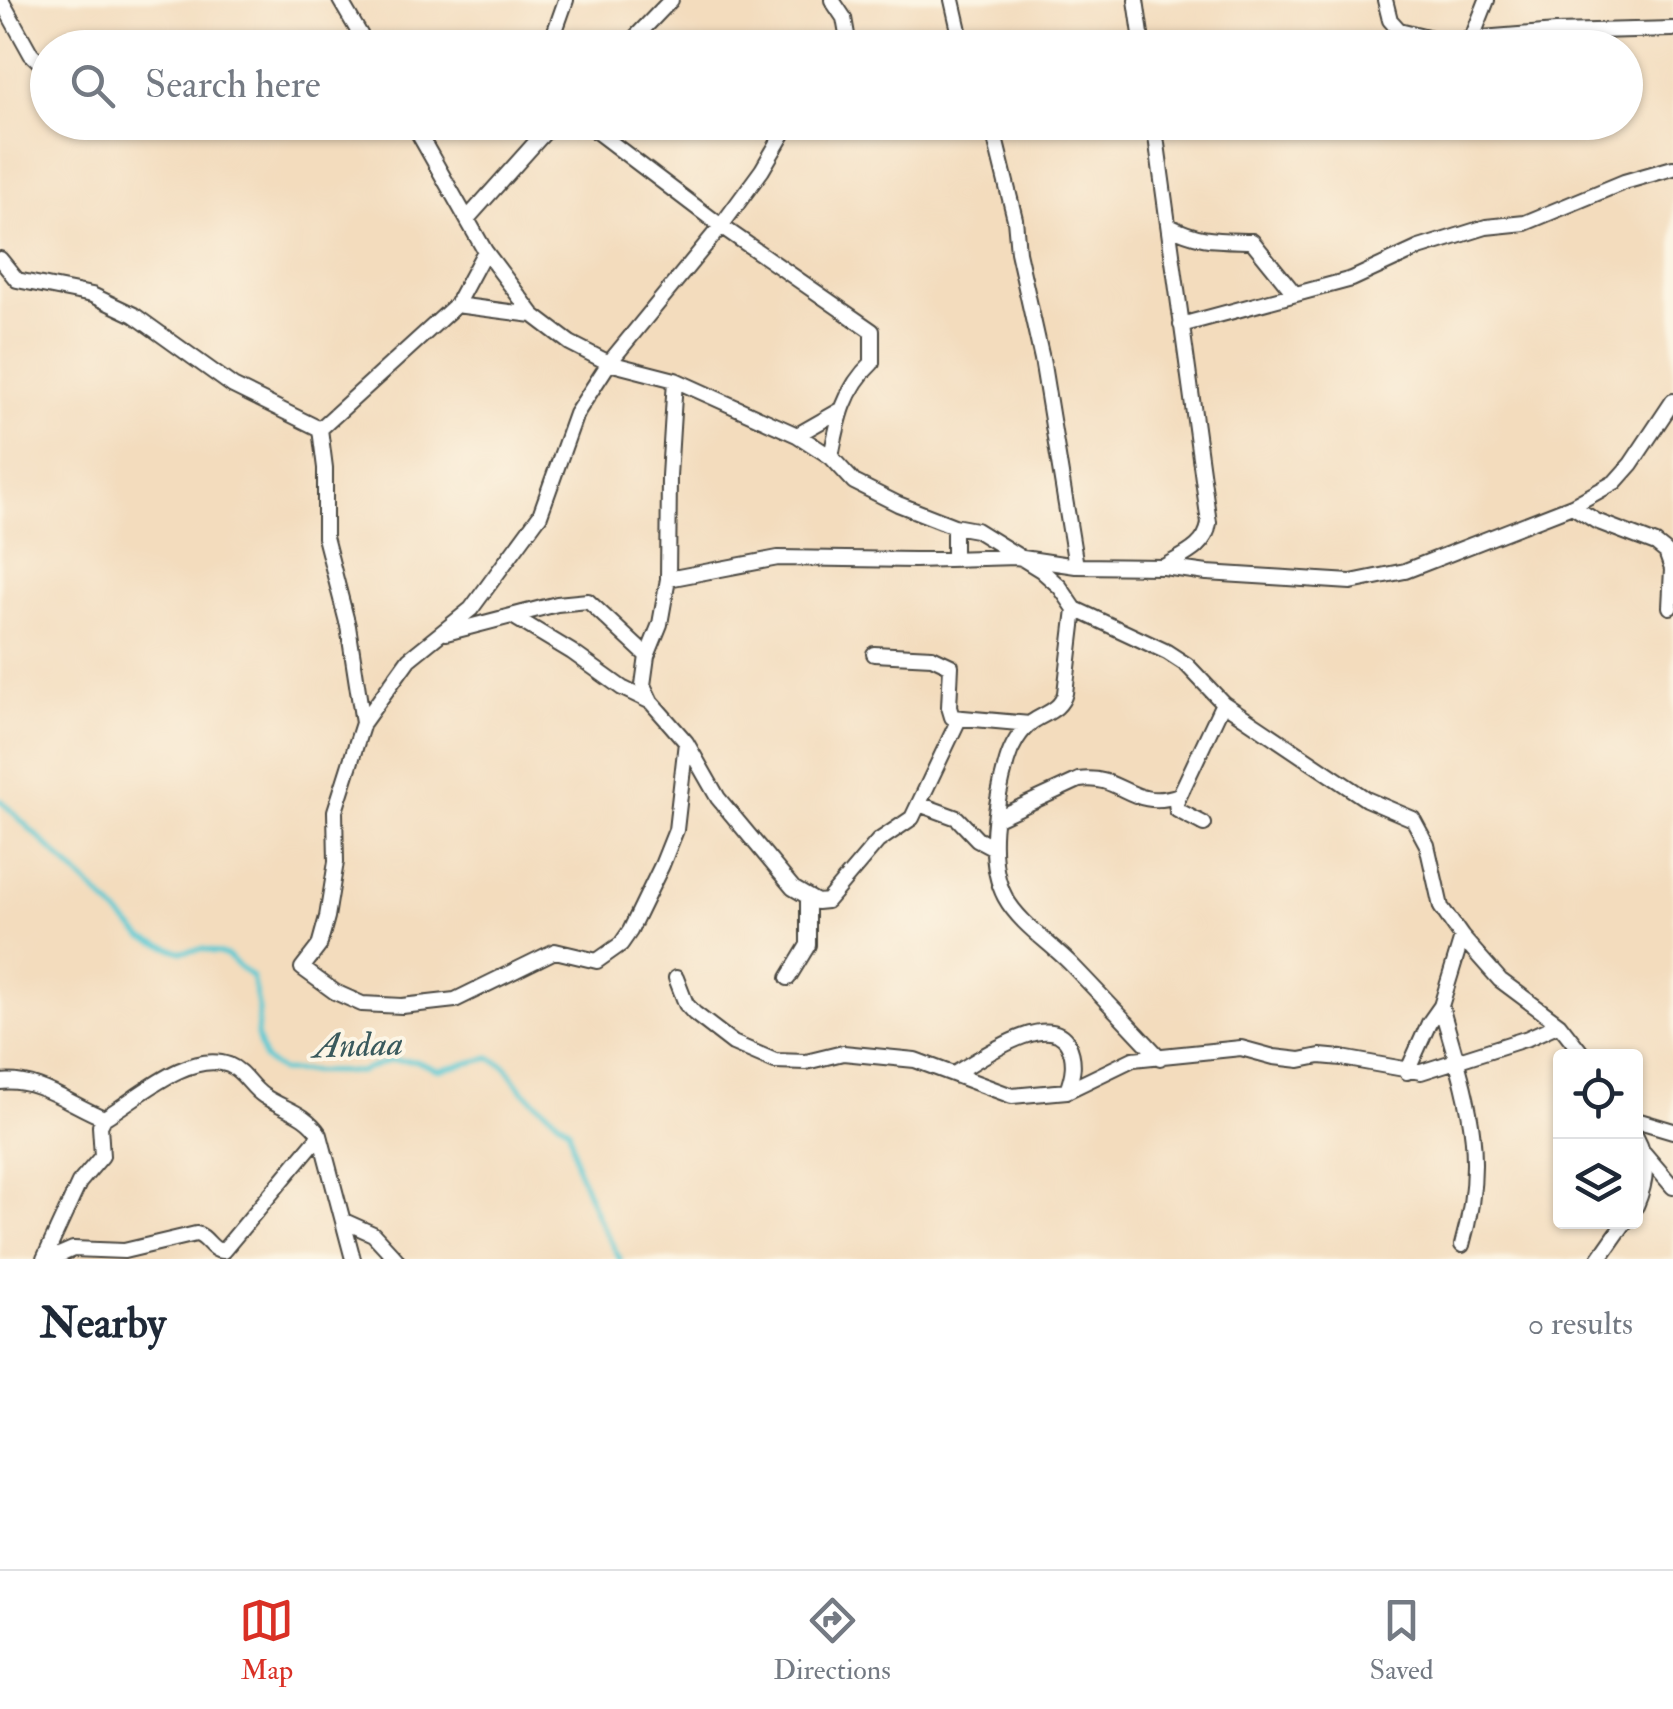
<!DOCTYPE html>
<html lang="en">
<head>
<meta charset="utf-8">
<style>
  :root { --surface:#fff; --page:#f6f6f7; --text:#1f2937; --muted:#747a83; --line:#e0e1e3; --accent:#d93025 }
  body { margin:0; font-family:"IM FELL Double Pica",serif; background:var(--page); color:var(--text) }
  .controls { position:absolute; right:30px; bottom:30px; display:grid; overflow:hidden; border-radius:10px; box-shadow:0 2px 8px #0004 }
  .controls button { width:90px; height:90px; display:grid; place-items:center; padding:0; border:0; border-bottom:2px solid var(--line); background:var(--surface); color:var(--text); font:50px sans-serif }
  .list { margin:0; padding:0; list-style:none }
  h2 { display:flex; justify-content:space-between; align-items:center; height:130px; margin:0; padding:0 40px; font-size:42px }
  h2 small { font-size:32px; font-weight:400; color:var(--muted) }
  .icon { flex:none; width:55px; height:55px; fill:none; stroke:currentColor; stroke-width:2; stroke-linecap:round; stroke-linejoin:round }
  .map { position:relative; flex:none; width:1673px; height:1259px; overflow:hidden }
  .search { position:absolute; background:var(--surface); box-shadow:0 2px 8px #0004; left:30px; right:30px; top:30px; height:110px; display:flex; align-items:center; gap:25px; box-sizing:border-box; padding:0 35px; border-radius:55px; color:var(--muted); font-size:38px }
  .sheet { height:310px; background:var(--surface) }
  nav { display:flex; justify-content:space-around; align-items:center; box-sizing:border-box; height:140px; border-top:2px solid var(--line); background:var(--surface); font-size:28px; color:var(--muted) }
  nav a { display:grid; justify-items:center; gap:5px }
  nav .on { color:var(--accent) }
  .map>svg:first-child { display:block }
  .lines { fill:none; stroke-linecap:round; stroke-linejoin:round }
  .stream { stroke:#5cc9d3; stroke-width:5 }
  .street-casing { stroke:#494641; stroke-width:18 }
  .street { stroke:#fff; stroke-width:14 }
  .labels { text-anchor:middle; stroke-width:8; stroke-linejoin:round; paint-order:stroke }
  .water-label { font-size:35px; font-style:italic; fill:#3a5a5d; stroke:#fcf5e5 }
</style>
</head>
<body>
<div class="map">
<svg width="1673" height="1259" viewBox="0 0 1673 1259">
  <rect width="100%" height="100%" fill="#fcf5e5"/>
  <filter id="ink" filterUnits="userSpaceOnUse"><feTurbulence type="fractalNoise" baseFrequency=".01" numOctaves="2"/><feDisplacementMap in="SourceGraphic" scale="20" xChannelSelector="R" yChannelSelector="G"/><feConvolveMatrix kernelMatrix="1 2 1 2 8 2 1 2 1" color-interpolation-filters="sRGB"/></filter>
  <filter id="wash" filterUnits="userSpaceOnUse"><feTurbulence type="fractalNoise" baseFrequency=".0048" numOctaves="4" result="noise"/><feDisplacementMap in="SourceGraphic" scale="40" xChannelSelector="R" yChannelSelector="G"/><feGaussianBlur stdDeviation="2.25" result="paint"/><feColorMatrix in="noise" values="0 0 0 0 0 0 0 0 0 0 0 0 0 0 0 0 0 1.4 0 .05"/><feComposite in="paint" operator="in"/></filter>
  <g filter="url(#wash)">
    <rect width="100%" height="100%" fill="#f3dcbd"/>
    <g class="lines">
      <path class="stream" d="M0,800L143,938L181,952L203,949L226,955L252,977L259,1010L257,1035L264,1059L281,1071L360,1072L390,1060L416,1061L438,1070L490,1058L505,1066L524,1092L569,1129L577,1167L596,1214L620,1259"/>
    </g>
  </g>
  <g filter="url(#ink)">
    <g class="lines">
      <g class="street-casing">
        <path id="street" d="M1,0L31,54L48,70
          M340,0L368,48
          M832,0L844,18L847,35L839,48
          M952,0L963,48
          M1136,0L1143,48
          M1385,0L1390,20L1399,30L1444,41L1556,32L1673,29
          M1472,38L1487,0
          M549,48L566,0
          M625,48L671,0
          M412,122L485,251L533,315L570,343L609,363L675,380L797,435L831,457L854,482L898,504L954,526L976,530L1041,570L1060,587L1075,609L1065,693C1061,710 1045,713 1032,722C1020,731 1011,747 1007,761C996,800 985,859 1005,897C1019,923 1049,942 1070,963C1100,994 1130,1026 1160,1058
          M584,122L721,226L872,331V363C844,389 838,420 831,457
          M991,122L1015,219L1018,252L1042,359L1076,566
          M1154,122L1209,523C1206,547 1184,555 1165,566
          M467,219L554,122
          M1169,226C1200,242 1218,240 1252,241L1294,293
          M0,259L17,280L92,295L134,315L233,386L320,429
          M456,305L533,315
          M1181,325L1352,279L1419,248L1486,227L1525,223L1624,182L1673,168
          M675,380L669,476L668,579L660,624L647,656L643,685L651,702L686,742L718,798L793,888L817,902L827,901L878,841L912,818L959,719
          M320,429L325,468V537L348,626L363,723L335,811L336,862L327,917L319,946L302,968L335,992L362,1004L402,1006L455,1000L555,951L597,961L621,944L630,931L662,865L676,830L686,742
          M320,429L456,305L485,251
          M797,435L839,411
          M1572,506L1596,521L1656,544L1666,552L1672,569L1670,607
          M954,526V559
          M668,579L778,558L914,560L1016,557L1076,566L1164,567L1207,573L1351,582L1405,571L1572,506L1615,482L1631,464L1673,401
          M1075,609L1167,652L1187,665L1223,703L1366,799L1413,819L1427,845L1441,907L1462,937L1500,980L1559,1024L1584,1056
          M514,617L572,652L622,688L651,702
          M446,633L557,604L588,601L647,656
          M874,654L932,657L951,666L949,707L952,717L1030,724
          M363,723L409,659L471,609L540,515L576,414L609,363L721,226L762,170L790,122
          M919,804L957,818L977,839L994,848
          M997,818L1079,780C1121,773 1132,812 1179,795
          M1204,824L1177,810L1176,803L1223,703
          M676,978L686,1004L694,1013L733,1043L775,1061L806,1062L843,1053L915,1060L1012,1096L1067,1091L1133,1059L1241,1048L1274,1057L1300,1060L1320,1056L1342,1058L1421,1072L1528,1038L1559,1024
          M788,978L808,945V899
          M1441,1006C1466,1095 1489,1152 1462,1245
          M1407,1072L1429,1023L1441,1006L1462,937
          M954,1074C977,1061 1049,1008 1068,1044C1076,1060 1073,1075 1067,1091
          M0,1082C39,1078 69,1104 104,1118
          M1636,1120L1673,1131
          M1636,1137C1649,1161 1647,1181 1636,1206
          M1644,1153L1673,1187
          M344,1221L373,1234L396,1259
          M44,1259L79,1183L102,1156L100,1126L104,1118C138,1098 188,1050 229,1065C244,1071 251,1088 264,1096C285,1110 305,1112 320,1135L353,1259
          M50,1259L73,1249L124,1251L196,1234C208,1236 210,1251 223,1251L320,1135
          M1599,1259L1625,1222"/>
      </g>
      <use href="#street" class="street"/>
    </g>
  </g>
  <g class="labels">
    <g class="water-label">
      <text transform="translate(358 1044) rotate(-2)" y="12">Andaa</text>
    </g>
  </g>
</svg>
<div class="controls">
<button><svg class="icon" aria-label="locate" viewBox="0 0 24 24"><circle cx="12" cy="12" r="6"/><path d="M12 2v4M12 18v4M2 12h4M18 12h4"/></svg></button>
<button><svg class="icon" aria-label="layers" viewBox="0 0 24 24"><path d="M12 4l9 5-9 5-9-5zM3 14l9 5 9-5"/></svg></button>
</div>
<div class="search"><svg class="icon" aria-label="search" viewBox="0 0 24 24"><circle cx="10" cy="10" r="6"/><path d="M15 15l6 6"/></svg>Search here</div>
</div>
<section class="sheet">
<h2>Nearby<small>0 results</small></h2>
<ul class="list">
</ul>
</section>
<nav>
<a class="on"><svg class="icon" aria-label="map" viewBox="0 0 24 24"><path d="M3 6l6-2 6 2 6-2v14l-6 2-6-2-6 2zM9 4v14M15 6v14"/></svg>Map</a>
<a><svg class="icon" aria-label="directions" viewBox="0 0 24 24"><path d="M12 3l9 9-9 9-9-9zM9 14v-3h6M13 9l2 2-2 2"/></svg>Directions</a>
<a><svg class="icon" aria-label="saved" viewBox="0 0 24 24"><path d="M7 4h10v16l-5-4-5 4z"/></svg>Saved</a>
</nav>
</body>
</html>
